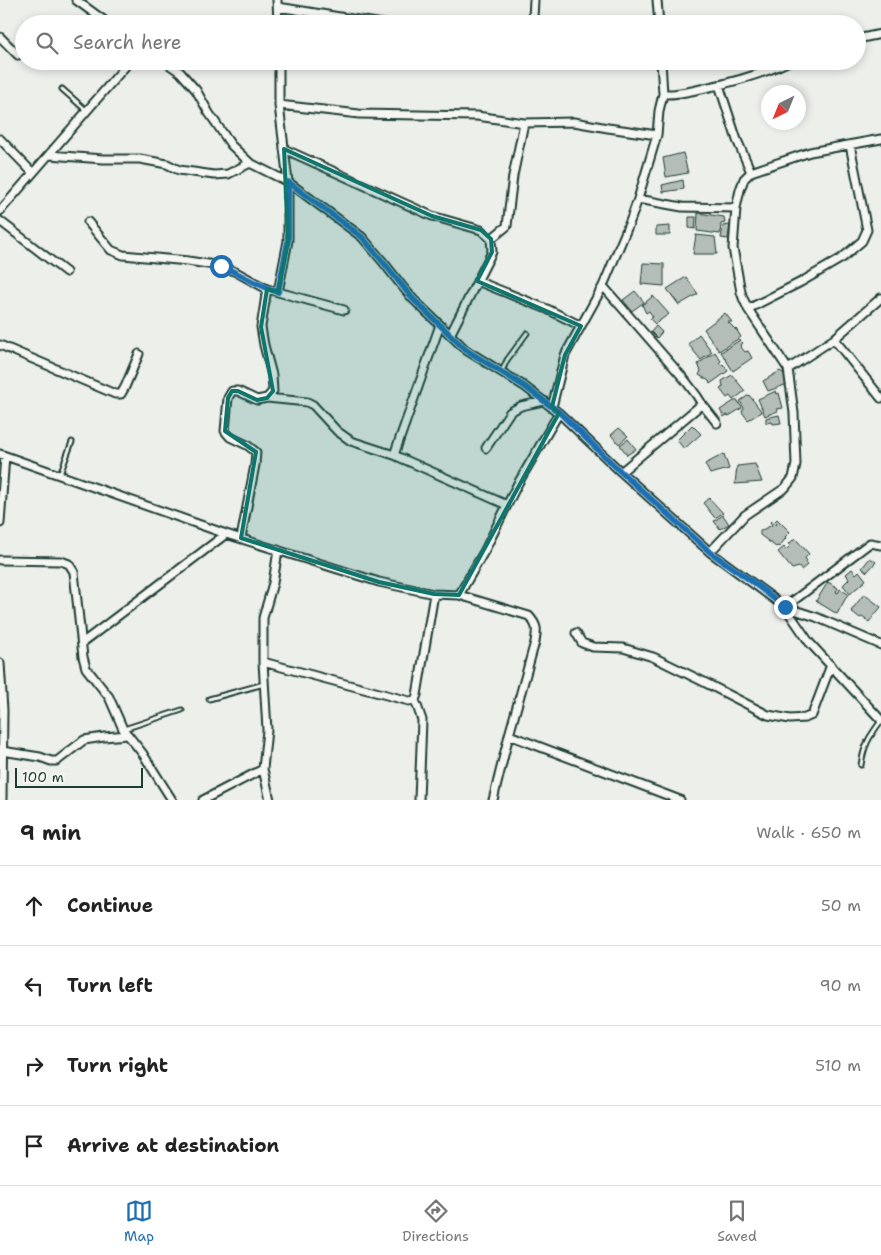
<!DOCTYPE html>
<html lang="en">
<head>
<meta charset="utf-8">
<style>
  :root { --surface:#fff; --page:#f2f2f2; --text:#222; --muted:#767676; --line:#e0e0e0; --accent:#1f6fb2 }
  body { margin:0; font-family:"Shantell Sans",sans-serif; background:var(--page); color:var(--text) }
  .compass { position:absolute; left:761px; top:85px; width:45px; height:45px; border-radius:50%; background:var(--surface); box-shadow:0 2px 8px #0003; rotate:223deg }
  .scale { position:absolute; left:15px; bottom:12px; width:128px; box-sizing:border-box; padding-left:5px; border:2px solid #1f3d34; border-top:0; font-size:14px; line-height:18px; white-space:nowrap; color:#1f3d34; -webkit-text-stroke:4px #f6f6f2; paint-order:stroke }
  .stop { position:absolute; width:15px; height:15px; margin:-11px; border:4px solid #1f6fb2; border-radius:50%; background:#fff }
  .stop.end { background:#1f6fb2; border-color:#fff; box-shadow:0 1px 5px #0008 }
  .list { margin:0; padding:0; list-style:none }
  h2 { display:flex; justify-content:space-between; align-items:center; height:65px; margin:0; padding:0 20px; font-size:21px }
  h2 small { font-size:16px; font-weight:400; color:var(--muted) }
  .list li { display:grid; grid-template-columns:32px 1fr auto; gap:15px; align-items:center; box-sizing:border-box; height:80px; padding:0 20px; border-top:1px solid var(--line) }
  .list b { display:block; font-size:19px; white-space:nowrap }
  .list em { font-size:16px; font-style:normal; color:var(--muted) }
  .icon { flex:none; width:28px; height:28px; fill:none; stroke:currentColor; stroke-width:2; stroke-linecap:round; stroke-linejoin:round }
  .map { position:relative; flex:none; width:881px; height:800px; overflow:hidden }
  .search { position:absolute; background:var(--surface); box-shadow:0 2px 8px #0003; left:15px; right:15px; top:15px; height:55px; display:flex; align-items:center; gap:12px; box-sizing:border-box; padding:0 18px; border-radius:28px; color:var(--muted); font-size:19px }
  .sheet { height:385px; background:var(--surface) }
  nav { display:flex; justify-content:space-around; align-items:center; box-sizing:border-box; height:70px; border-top:1px solid var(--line); background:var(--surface); font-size:14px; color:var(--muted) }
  nav a { display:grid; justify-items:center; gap:2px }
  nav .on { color:var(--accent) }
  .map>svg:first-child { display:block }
  .building { fill:#b4bdb8; stroke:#1f3d34 }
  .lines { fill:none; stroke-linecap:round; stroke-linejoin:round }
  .lane-casing { stroke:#1f3d34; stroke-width:7 }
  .street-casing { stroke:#1f3d34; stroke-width:11 }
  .lane { stroke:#f6f6f2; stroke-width:3 }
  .street { stroke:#f6f6f2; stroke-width:7 }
  .route { stroke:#1f6fb2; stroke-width:6 }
  .marked { fill:#0f766e; fill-opacity:0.2; stroke:#0f766e; stroke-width:4; stroke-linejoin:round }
</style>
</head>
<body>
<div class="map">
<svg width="881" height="800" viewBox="0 0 881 800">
  <rect width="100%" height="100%" fill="#edefea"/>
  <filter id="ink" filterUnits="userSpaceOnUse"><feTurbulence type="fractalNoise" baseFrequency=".02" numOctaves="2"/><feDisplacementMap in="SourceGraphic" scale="10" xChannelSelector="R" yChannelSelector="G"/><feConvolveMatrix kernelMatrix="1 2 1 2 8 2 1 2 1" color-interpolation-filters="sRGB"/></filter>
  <g filter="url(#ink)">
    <path class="building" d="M683,153L688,173L666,177L663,158Z
      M683,180L684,189L663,192L662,185Z
      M698,213L724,217L725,223L721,224L720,234L697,231Z
      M689,217H696L695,229L689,228Z
      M730,225L728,239L721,238L723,226Z
      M670,226V235H656V227Z
      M696,235L715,237L717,254H693Z
      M643,263L664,264V286L641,284Z
      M686,277L698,294L679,305L667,289Z
      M635,291L644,302L632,311L623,300Z
      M653,296L669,314L655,324L650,319L653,317L649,311L646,313L642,305Z
      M725,313L732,322H728L736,330V329L741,337L719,351L704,329Z
      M656,326L662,332L657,338L651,332Z
      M699,334L712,352L701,360L688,344Z
      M740,340L743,343L740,346L745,352L748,351L752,358L733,371L721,352Z
      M715,352L721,361L719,363L722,365L723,364L728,371L710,384L709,381L699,375L701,371L698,364Z
      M780,371L783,373H785L788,384L768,391L763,381Z
      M732,375L745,391L733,400L730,396L727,398L720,389L723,387L722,381Z
      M776,391L777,394L779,393L783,408L777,409L778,411L765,416L758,399Z
      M749,395L762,412L748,420L742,412L744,408L740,401Z
      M734,401H738L742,408L729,416L727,415L724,417L720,410Z
      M779,415L781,423L773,424L772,422L766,423V418Z
      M692,425L701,434L684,449L677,440Z
      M619,428L628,436L619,444L611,435Z
      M628,439L636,449L627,455L620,445Z
      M724,454L729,469L710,474L705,464Z
      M755,464L762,482L735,484L737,466Z
      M709,498L723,513L715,518L703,503Z
      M723,515L729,524L720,529L714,521Z
      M777,519L790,532L785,537L786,538L779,547L777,546L776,547L760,535V531L772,525L770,522L771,521L776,525L777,524L775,521Z
      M795,538L809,554L805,558L807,561L805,562L807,565L801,570L799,567L792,569L778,552L784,547L786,550L790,546L789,544Z
      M870,558L876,562L867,572L862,568Z
      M852,569L856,574L859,571L866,580L850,594L843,585L849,579L846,574Z
      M828,582L838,588L836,592L838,593L840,589L848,594L837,614L816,601Z
      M864,594L881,607L869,622L862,617L860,618L851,611Z"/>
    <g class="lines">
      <g class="lane-casing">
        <path id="lane" d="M62,89L87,111
          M502,371L507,360L527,333
          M60,474L72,442
          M209,699L264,684
          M124,729L182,710
          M861,765C864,745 869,737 881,721"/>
      </g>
      <g class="street-casing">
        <path id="street" d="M76,0L109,24
          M277,0L278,24
          M657,0L659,24
          M278,7L383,24
          M525,24L533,18L534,0
          M0,37L18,55
          M857,39L881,34
          M164,61L180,72L196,90L209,113L231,145L250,163L288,182L362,237L384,263L402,286L413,299L466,350L524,386L559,413L621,472L710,552L785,607L809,642L881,720
          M719,85L737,140L751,172
          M663,94C677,95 691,91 705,88C734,82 763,74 789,61
          M279,105L359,114L477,116L524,123L574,122L608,128L657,135
          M0,139L33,173
          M284,149L432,216L481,230L491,239L492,252L450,335
          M49,155L103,159H140L167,164L179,170L214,175L228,174L250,163
          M638,199L657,135L659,111L663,94L661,61
          M0,211L130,61
          M0,221L66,272
          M88,222L101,238L111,250L123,255L188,261L221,266L236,272L267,289L344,310
          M491,239L507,226L513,176L524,123
          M477,281L547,309L581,326
          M603,286L685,380L697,396L702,404
          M278,292L288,241V182L279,105V61
          M748,309L801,282L842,258L862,241L867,230L850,145
          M834,339L881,398
          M0,345L115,394H121L125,387L139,354
          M788,369L834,339L881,298
          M267,398L307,402L313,405L337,431L351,441L394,455L507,505
          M552,407L565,355L603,286L631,219L638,199L682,207L736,208
          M486,448L510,412L521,406L544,401
          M0,454L226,534L379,582L434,594L459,595L529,616C538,626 537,630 535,642L509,735L493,800
          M394,455L440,325
          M621,472L702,404L717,423
          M0,523L5,456
          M241,538L255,465L256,452L247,445L230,437L225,431L228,398L232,391H238L257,400L267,398L273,391L272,375L264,345L261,327L267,289
          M710,552L745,515L785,488L793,478L796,464L794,413L788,369L748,309L743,298L741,292L733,248L736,208L740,190L744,179L751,172L810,152L881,139
          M0,560L61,561L69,564L74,572L83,657L86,668L109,697L123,729L128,735
          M459,595L485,550L517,485L559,413
          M785,607L870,543L881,545
          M785,607L816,617L881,645
          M576,633L582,643L593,647L623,648L653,657L702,681L768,715L790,719L805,718L812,715L831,665
          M82,643L226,534
          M263,662L409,701L415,700L417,695L434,594
          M0,663L3,710L2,800
          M415,700L422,720L419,800
          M509,735L680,800
          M2,751L40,757L51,761H57L84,740L104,737L128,735L143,754L172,800
          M203,800L263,769
          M270,800L263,769L267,730L263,662V618L273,583L278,550"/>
      </g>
      <use href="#lane" class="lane"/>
      <use href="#street" class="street"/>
    </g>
  </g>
  <g class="lines" filter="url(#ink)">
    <path class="route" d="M221,266C241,274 258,286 278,292L288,241V182L362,237L384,263L413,299L466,350L524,386L559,412L621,472L710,552L750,580L785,607"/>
  </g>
  <path class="marked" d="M284,149L432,216L481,230L491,239L492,252L477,281L581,326L565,355L552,407L559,413L459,595L434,594L379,582L241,538L256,452L225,431L228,398L232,391H238L257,400L267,398L273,391L261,327L267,289L278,292L288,241Z"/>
</svg>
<svg class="compass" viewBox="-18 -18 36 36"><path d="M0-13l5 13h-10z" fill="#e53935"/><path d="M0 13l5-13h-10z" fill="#767676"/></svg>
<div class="scale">100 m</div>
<div class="stop" style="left:221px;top:266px"></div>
<div class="stop end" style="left:785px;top:607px"></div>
<div class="search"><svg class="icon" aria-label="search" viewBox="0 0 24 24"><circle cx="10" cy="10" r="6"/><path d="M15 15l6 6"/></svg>Search here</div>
</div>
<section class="sheet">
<h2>9 min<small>Walk · 650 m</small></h2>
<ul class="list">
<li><svg class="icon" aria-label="ahead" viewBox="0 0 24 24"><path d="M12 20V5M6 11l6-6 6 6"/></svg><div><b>Continue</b></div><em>50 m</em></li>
<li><svg class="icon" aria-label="left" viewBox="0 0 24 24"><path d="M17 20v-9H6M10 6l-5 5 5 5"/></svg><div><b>Turn left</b></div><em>90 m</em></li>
<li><svg class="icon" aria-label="right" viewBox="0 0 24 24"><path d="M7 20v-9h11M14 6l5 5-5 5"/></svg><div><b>Turn right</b></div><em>510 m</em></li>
<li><svg class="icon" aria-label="arrive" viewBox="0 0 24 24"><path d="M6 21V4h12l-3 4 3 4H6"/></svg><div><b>Arrive at destination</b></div></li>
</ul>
</section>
<nav>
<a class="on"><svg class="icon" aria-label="map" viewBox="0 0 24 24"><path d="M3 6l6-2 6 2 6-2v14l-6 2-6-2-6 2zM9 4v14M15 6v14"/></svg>Map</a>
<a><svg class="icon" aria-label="directions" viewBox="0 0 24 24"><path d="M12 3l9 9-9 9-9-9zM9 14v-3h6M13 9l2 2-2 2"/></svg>Directions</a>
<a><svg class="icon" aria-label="saved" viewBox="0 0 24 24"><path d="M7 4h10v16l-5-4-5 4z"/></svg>Saved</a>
</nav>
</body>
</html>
